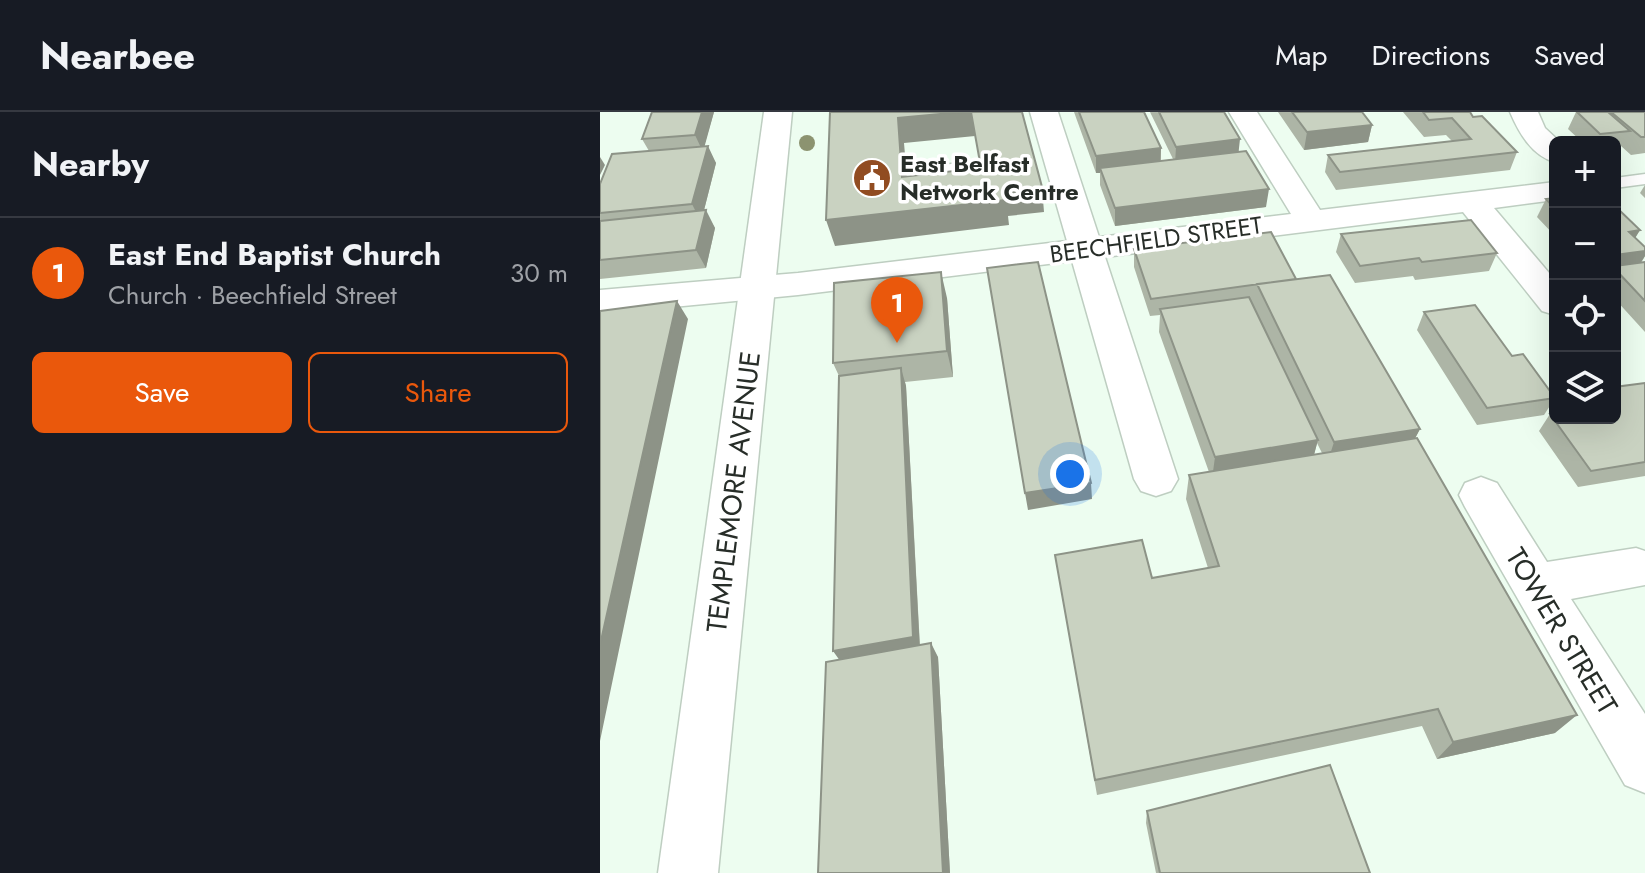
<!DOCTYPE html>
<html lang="en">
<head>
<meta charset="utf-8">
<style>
  :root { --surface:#171b24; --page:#20242c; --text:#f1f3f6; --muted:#9ea1a6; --line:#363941; --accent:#ea580c }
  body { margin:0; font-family:Jost,sans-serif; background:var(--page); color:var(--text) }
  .controls { position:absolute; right:24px; top:24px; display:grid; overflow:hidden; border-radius:12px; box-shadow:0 8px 32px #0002 }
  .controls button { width:72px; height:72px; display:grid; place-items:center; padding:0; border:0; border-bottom:2px solid var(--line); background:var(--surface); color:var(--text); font:40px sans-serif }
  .you { position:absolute; left:470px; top:362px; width:28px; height:28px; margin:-20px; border:6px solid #fff; border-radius:50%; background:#1a73e8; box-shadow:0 0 0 12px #1a73e833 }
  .badge { display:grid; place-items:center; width:52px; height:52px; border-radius:50%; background:var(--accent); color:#fff; font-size:26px; font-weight:700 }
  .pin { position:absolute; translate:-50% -66px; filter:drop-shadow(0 2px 4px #0008) }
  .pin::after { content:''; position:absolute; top:42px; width:28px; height:24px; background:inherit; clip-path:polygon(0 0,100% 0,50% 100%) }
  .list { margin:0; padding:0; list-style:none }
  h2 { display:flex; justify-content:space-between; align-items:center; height:104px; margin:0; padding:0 32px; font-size:34px }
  h2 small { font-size:26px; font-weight:400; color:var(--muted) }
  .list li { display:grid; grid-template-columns:52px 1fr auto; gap:24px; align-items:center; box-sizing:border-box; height:112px; padding:0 32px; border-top:2px solid var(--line) }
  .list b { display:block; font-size:30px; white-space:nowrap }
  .list p { margin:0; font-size:26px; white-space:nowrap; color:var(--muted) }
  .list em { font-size:26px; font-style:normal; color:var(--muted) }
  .actions { display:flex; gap:16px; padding:24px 32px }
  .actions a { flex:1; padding:18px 0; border:2px solid var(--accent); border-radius:12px; text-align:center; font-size:28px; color:var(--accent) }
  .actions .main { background:var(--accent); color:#fff }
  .icon { flex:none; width:44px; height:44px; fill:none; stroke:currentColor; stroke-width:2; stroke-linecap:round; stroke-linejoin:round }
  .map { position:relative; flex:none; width:1045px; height:761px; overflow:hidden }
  header { display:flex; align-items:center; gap:48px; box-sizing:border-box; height:112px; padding:0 40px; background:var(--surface); border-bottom:2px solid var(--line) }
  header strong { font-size:38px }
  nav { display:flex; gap:44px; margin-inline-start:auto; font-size:28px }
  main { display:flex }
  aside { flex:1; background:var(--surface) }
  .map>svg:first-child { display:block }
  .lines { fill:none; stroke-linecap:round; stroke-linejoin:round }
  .service-casing { stroke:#becec1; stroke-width:3 }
  .minor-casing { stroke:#becec1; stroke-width:3 }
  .tertiary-casing { stroke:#becec1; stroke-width:3 }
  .service { fill:#fff; fill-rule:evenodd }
  .minor { fill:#fff; fill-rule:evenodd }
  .tertiary { fill:#fff; fill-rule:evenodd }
  .tree { fill:#8c9370 }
  .wall { fill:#adb5a6; fill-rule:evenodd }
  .shaded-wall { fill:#8d9387 }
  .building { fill:#c9d2c1; stroke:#8d9387; stroke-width:2 }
  .labels { text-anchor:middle; stroke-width:7; stroke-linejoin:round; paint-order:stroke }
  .far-poi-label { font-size:24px; font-weight:bold; fill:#272d28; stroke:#fff; text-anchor:start }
  .far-street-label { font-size:24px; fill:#272d28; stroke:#fff }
  .street-label { font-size:28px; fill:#272d28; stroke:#fff }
</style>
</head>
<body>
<header>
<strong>Nearbee</strong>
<nav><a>Map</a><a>Directions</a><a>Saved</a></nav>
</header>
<main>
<aside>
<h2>Nearby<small></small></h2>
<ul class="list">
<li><span class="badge">1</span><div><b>East End Baptist Church</b><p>Church · Beechfield Street</p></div><em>30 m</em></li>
</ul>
<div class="actions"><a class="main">Save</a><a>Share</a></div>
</aside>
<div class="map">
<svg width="1045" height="761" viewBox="0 0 1045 761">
  <rect width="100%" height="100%" fill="#edfdf0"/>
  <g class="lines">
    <g class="service-casing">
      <path id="service" d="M380,49L386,51V57L332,64L324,59L332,54Z
        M1045,62V72L1015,76V66Z"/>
    </g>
    <g class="minor-casing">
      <path id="minor" d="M430,0H458L499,125L691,102L629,0H657L720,98L955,70V88L894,96L955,168V203L942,199L863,100L505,145L578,367L571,379L556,384L541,379L534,367L472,149L198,183L0,202V178L198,161L467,129Z
        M910,0H938L945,16L960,30H955V50C932,44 919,21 910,0Z
        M881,365L897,371L947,450L1036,436L1045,439V473L971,487L1045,602V681L1025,673L865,395L859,383L865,371Z"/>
    </g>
    <g class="tertiary-casing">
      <path id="tertiary" d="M164,0H192L118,761H58Z"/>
    </g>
    <use href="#service" class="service"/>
    <use href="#minor" class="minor"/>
    <use href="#tertiary" class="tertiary"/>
  </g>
  <circle class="tree" cx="207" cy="31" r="8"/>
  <path class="wall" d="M114,0L104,34L116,51L104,98L115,116L106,156L0,167V72L49,39L42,27Z
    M474,0H544L561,36V49L573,47L550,0H624L639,40L666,95L515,114L500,73V61H496Z
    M678,0H762L772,13L768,30L704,38Z
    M803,0H870L873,5L917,40L910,58L736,78L725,60L728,43L852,29L846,23L824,25Z
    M976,0L1011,2V0H1045V41L1031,43L1021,34L1020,36L1015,37V30H982L968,17Z
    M1045,73V86L1040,81Z
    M955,86V124L937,105L946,87Z
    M1015,94L1040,118L1035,126L1045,135V144L1041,151L1045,150V220L1015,187Z
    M741,122L897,141L889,159L815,168L813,164L755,171L736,140Z
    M534,137L696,167L820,317L815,326L955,621L837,647L822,614L497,683L455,443L552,466L608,456L586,387L589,363L609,360L559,220L560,203L550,204L534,155ZM717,331L722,341L714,343Z
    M347,186L353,265L305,270L306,274L320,534L338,545L350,761H218L240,548L239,264L233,251Z
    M824,200L912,244L955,286L944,303L877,313L817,218Z
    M1045,271V364L978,375L939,319L950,302L1015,306Z
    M547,699L770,761H556L546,711Z"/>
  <path class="shaded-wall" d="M102,0H114L103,40L95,23Z
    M362,0H371L375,24L304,31L309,90L302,65L298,6Z
    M772,13L768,30L704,38L707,20Z
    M640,27L638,45L575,52L576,35Z
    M108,34L116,51L101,110L92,92Z
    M561,36L560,54L500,56V61H496V44Z
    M0,45L5,53L0,63Z
    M442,75L444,100L408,104L409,113L235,134L226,108L404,79Z
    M669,77L666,95L515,114V96Z
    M106,98L115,116L106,156L96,138Z
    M1040,118L1029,136V120Z
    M1045,139V144L1037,156L1015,157V143Z
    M341,160L347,186L353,265L347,239Z
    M77,189L88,207L0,629V533Z
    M301,256L306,274L320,539L243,553L233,539Z
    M820,317L809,338L727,352L734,330Z
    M718,328L712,350L612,367L615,345Z
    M491,371L492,387L428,398L425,381Z
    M331,531L338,545L350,761H343Z
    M977,603L955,621L837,647L853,630Z"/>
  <path class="building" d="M52,0H102L95,23L42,27Z
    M230,0H362L298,6L302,65L381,56L371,0H422L442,75L404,79L406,88L226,108Z
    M479,0H544L561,36L496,44Z
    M559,0H624L640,27L576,35Z
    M692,0H762L772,13L707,20Z
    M823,0H870L873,5L882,4L917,40L740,60L728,43L871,27L852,6L829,8Z
    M977,0H1008L1030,19L1000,22Z
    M1011,0H1045V25H1041Z
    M108,34L92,92L0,101V72L12,42Z
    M646,39L669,77L515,96L500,56Z
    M955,86V97L946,87Z
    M1015,94L1040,118L1029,120L1045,135V139L1015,143Z
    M106,98L96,138L0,148V109Z
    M871,108L897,141L822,150L819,146L760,154L741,122Z
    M671,120L696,167L551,187L534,137Z
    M438,150L491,371L425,381L387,156Z
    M1045,150V189L1015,157V154Z
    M341,160L347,239L233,251L234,171Z
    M730,163L820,317L734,330L657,172Z
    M649,185L718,328L615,345L560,197Z
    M77,189L0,533V199Z
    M875,193L912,244L923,242L955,286L887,296L824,200Z
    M301,256L313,525L233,539L239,264Z
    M1045,271V350L991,359L950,302L955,301V306H1015V275Z
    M817,326L977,603L853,630L838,597L495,668L455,443L542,428L552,466L619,454L589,363Z
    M331,531L343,761H218L226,550Z
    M730,653L770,761H560L547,699Z"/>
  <defs>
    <g id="civic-disc" transform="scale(2)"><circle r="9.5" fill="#914c21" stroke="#fff"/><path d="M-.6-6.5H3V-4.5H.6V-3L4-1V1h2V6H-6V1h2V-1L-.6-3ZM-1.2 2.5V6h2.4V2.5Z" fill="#fff"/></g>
  </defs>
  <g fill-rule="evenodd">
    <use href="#civic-disc" x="272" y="66"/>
  </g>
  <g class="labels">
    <g class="far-poi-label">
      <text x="300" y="60">East Belfast<tspan x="300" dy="28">Network Centre</tspan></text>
    </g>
    <g class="far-street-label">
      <text transform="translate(556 128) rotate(-8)" y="8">BEECHFIELD STREET</text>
    </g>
    <g class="street-label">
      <text transform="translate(133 380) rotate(-83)" y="10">TEMPLEMORE AVENUE</text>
      <text transform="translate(962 519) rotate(59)" y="10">TOWER STREET</text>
    </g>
  </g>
</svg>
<div class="controls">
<button>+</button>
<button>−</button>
<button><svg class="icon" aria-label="locate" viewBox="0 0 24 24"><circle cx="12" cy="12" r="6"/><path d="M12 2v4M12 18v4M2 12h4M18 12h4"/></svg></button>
<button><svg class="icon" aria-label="layers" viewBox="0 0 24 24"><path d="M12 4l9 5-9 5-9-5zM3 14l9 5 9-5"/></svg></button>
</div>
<div class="you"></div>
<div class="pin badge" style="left:297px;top:231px">1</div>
</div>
</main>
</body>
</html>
